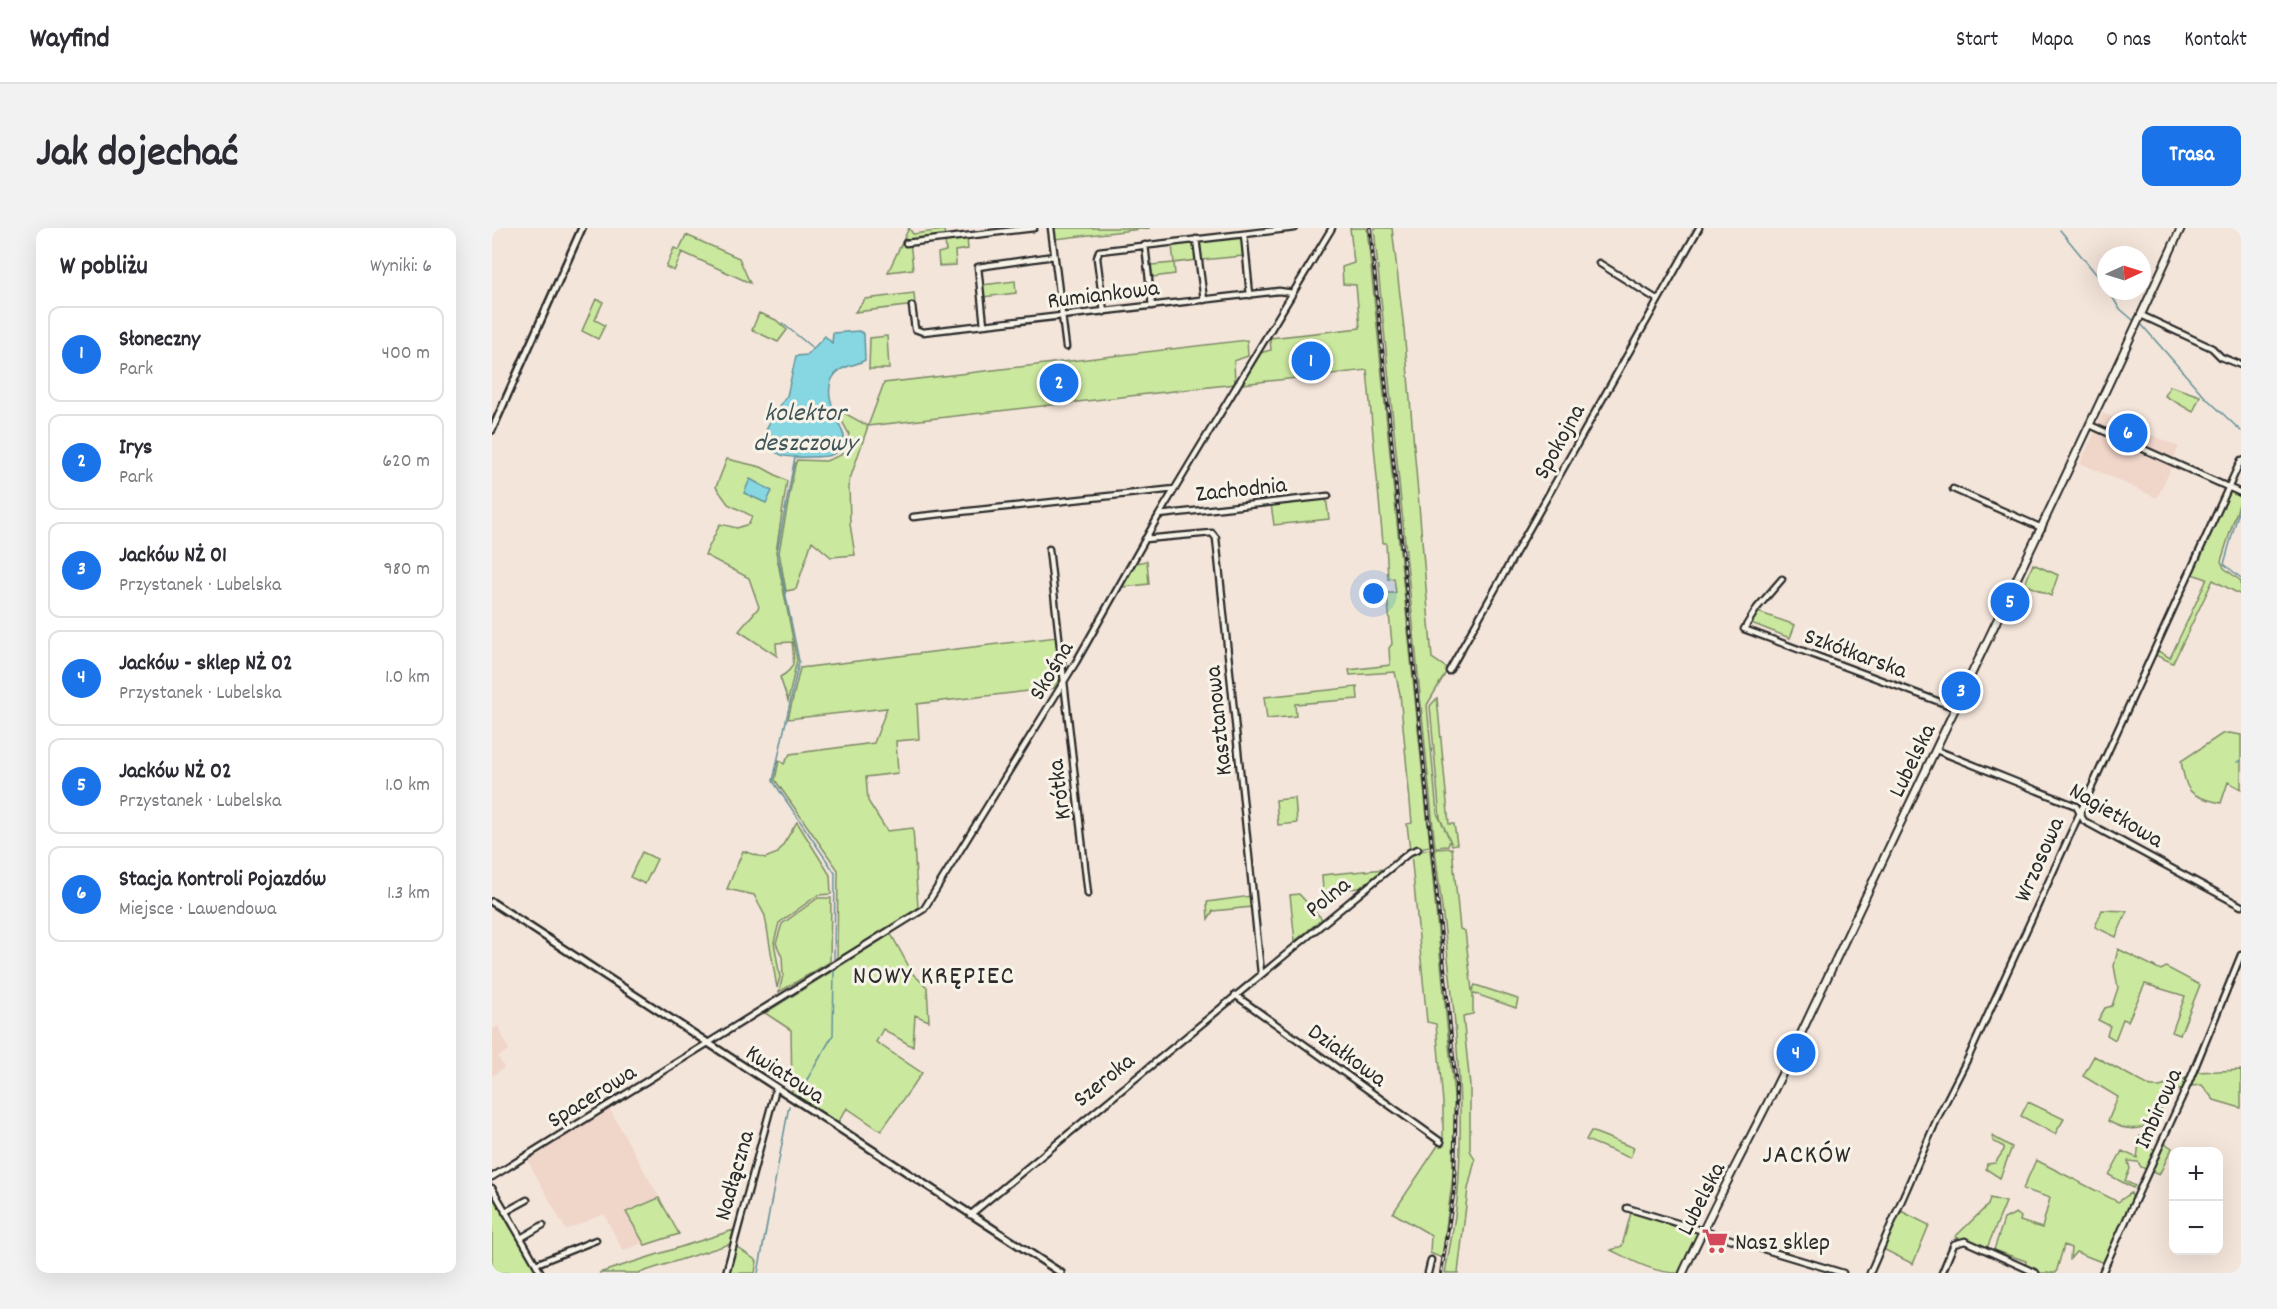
<!DOCTYPE html>
<html lang="pl">
<head>
<meta charset="utf-8">
<style>
  :root { --surface:#fff; --page:#f2f2f3; --text:#2b2b33; --muted:#7c7c81; --line:#e1e1e2; --accent:#1a73e8 }
  body { margin:0; font-family:Dekko,sans-serif; background:var(--page); color:var(--text) }
  .controls { position:absolute; right:18px; bottom:18px; display:grid; overflow:hidden; border-radius:12px; box-shadow:0 6px 24px #0002 }
  .controls button { width:54px; height:54px; display:grid; place-items:center; padding:0; border:0; border-bottom:2px solid var(--line); background:var(--surface); color:var(--text); font:30px sans-serif }
  .compass { position:absolute; left:1605px; top:18px; width:54px; height:54px; border-radius:50%; background:var(--surface); box-shadow:0 6px 24px #0002; rotate:86deg }
  .you { position:absolute; left:882px; top:366px; width:21px; height:21px; margin:-15px; border:4px solid #fff; border-radius:50%; background:#1a73e8; box-shadow:0 0 0 9px #1a73e833 }
  .badge { display:grid; place-items:center; width:39px; height:39px; border-radius:50%; background:var(--accent); color:#fff; font-size:20px; font-weight:700 }
  .pin { position:absolute; translate:-50% -50%; border:3px solid #fff; box-shadow:0 2px 6px #0006 }
  .list { margin:0; padding:0; list-style:none }
  h2 { display:flex; justify-content:space-between; align-items:center; height:78px; margin:0; padding:0 24px; font-size:26px }
  h2 small { font-size:20px; font-weight:400; color:var(--muted) }
  .list li { display:grid; grid-template-columns:39px 1fr auto; gap:18px; align-items:center; box-sizing:border-box; height:96px; margin:0 12px 12px; padding:0 12px; border:2px solid var(--line); border-radius:12px }
  .list b { display:block; font-size:22px; white-space:nowrap }
  .list p { margin:0; font-size:20px; white-space:nowrap; color:var(--muted) }
  .list em { font-size:20px; font-style:normal; color:var(--muted) }
  .map { position:relative; flex:none; width:1749px; height:1045px; overflow:hidden; border-radius:12px }
  header { display:flex; align-items:center; gap:36px; box-sizing:border-box; height:84px; padding:0 30px; background:var(--surface); border-bottom:2px solid var(--line) }
  header strong { font-size:28px }
  nav { display:flex; gap:33px; margin-inline-start:auto; font-size:21px }
  .intro { display:flex; align-items:center; justify-content:space-between; box-sizing:border-box; height:144px; padding:0 36px }
  h1 { margin:0; font-size:42px }
  .button { padding:15px 27px; border-radius:12px; background:var(--accent); color:#fff; font-size:21px; font-weight:700 }
  main { display:flex; gap:36px; padding:0 36px }
  aside { flex:1; background:var(--surface); border-radius:12px; box-shadow:0 6px 24px #0002 }
  .map>svg:first-child { display:block }
  .built { fill:#f0d5c9 }
  .green { fill:#cbe89f; stroke:#7b8a65; stroke-width:1.5; fill-rule:evenodd }
  .water { fill:#87d7e3; stroke:#629299; stroke-width:1.5 }
  .lines { fill:none; stroke-linecap:round; stroke-linejoin:round }
  .stream { stroke:#629299; stroke-width:1.5 }
  .minor-casing { stroke:#2b2b2b; stroke-width:9 }
  .tertiary-casing { stroke:#2b2b2b; stroke-width:10 }
  .secondary-casing { stroke:#2b2b2b; stroke-width:10 }
  .minor { stroke:#f7f3e8; stroke-width:4.5 }
  .tertiary { stroke:#f7f3e8; stroke-width:5 }
  .secondary { stroke:#f7f3e8; stroke-width:6 }
  .rail-casing { stroke:#2b2b2b; stroke-width:4 }
  .rail { stroke:#f7f3e8; stroke-width:1.5; stroke-dasharray:4.5; stroke-linecap:butt }
  .labels { text-anchor:middle; stroke-width:6; stroke-linejoin:round; paint-order:stroke }
  .street-label { font-size:24px; fill:#2b2b2b; stroke:#f7f3e8 }
  .poi-label { font-size:24px; fill:#2b2b2b; stroke:#f7f3e8; text-anchor:start }
  .water-label { font-size:26px; font-style:italic; fill:#425659; stroke:#f7f3e8 }
  .quarter-label { font-size:27px; letter-spacing:1.5px; fill:#2b2b2b; stroke:#f7f3e8 }
</style>
</head>
<body>
<header>
<strong>Wayfind</strong>
<nav><a>Start</a><a>Mapa</a><a>O nas</a><a>Kontakt</a></nav>
</header>
<div class="intro"><h1>Jak dojechać</h1><a class="button">Trasa</a></div>
<main>
<aside>
<h2>W pobliżu<small>Wyniki: 6</small></h2>
<ul class="list">
<li><span class="badge">1</span><div><b>Słoneczny</b><p>Park</p></div><em>400 m</em></li>
<li><span class="badge">2</span><div><b>Irys</b><p>Park</p></div><em>620 m</em></li>
<li><span class="badge">3</span><div><b>Jacków NŻ 01</b><p>Przystanek · Lubelska</p></div><em>980 m</em></li>
<li><span class="badge">4</span><div><b>Jacków - sklep NŻ 02</b><p>Przystanek · Lubelska</p></div><em>1.0 km</em></li>
<li><span class="badge">5</span><div><b>Jacków NŻ 02</b><p>Przystanek · Lubelska</p></div><em>1.0 km</em></li>
<li><span class="badge">6</span><div><b>Stacja Kontroli Pojazdów</b><p>Miejsce · Lawendowa</p></div><em>1.3 km</em></li>
</ul>
</aside>
<div class="map">
<svg width="1749" height="1045" viewBox="0 0 1749 1045">
  <rect width="100%" height="100%" fill="#f4e5da"/>
  <filter id="ink" filterUnits="userSpaceOnUse"><feTurbulence type="fractalNoise" baseFrequency=".0167" numOctaves="2"/><feDisplacementMap in="SourceGraphic" scale="12" xChannelSelector="R" yChannelSelector="G"/><feConvolveMatrix kernelMatrix="1 2 1 2 8 2 1 2 1" color-interpolation-filters="sRGB"/></filter>
  <g filter="url(#ink)">
    <path class="built" d="M1611,185L1687,219L1681,232L1605,197Z
      M1604,202L1681,236L1665,270L1588,235Z
      M6,798L17,822L6,829L12,840L0,848V802Z
      M117,880L167,969L133,983L151,1015L131,1023L112,986L74,1002L36,933Z"/>
    <path class="green" d="M417,0L421,6L452,2L453,10L418,13L421,41L396,44Z
      M562,0H658L563,11Z
      M858,0H875L938,618L918,622L915,596L920,595L908,466L903,444L858,447L857,442L898,437L897,420L900,416L895,365H904L902,350L896,351L894,315H891L875,142L750,156L768,125L779,122L778,110L868,100L864,57L851,56L850,39L862,35Z
      M882,0H900L912,101L940,430L956,441L935,477L945,585L958,612L956,618L943,619Z
      M194,7L247,30L258,55L190,24L182,43L174,39L182,20L187,22Z
      M475,9L476,21L463,23L464,37L447,38L446,25L454,23L453,12Z
      M749,9L751,28L710,32L708,13Z
      M702,15L704,32L682,35L683,46L661,49L659,37L682,35L680,18Z
      M523,53L524,65L491,69L490,57Z
      M422,65L423,77L363,84L373,71Z
      M104,71L111,74L103,92L113,97L106,111L90,103Z
      M267,85L284,92L295,102L286,114L260,102Z
      M395,108L397,141H377L378,110Z
      M755,112L756,128L742,133L743,156L376,198L357,254L358,296L363,327L339,329L320,313L304,361L294,363L287,324L303,237L305,232L334,233L349,227L357,206L343,180L376,198L392,155Z
      M1678,158L1708,168L1701,184L1673,168Z
      M235,231L269,239L295,253L284,324L305,432L296,473L288,449C305,440 302,431 300,414L284,415L285,428L247,403L267,379L257,350L213,327L228,296L245,300L257,296L260,288L236,276L224,259Z
      M1737,260L1749,266V270L1729,333L1732,340L1749,353V367L1721,352L1681,435L1661,426ZM1700,346L1715,351L1678,430L1666,423Z
      M834,269L837,291L782,297L779,276Z
      M655,333L657,356L630,359L644,335Z
      M1541,336L1566,347L1559,368L1533,356Z
      M1266,384L1303,397L1298,410L1259,395Z
      M565,409L569,449L562,460L425,476L427,511L404,513L406,545L374,549L376,573L395,603L421,600L426,680L345,731L346,642L283,552L287,532L292,536L298,526L382,515L395,480L296,491L308,440Z
      M865,459L866,471L803,476L804,488L775,491L772,469Z
      M945,470L957,596H962L965,616L960,617L948,590L938,478Z
      M1737,505L1749,507V561L1736,554L1729,575C1696,567 1695,566 1689,533L1730,506Z
      M803,570L805,595L786,597L784,572Z
      M305,594L338,647L339,666L326,667L287,695L282,714L288,749L285,760L273,688L262,667L235,661L251,623L273,630L286,625Z
      M960,620L968,701L973,703L980,763L983,757L1026,771L1024,780L981,765V786L971,788L978,858V922L983,932L976,961L966,1045H953C959,1012 966,979 967,945C973,837 955,728 943,621Z
      M938,621L963,879V932L950,1030L938,1025L939,1007L901,985L951,910V875L944,796L935,794L919,625Z
      M150,624L165,631L153,656L138,649Z
      M893,641L867,660L831,663L830,647Z
      M807,666L830,691L803,713L798,667Z
      M759,668L760,679L721,683L716,691L715,674Z
      M326,670H339L338,734L287,764L291,747L290,729L284,715L290,696Z
      M1610,682L1635,683L1624,709L1603,699Z
      M399,706L421,746L435,759L437,793L423,787L421,819L391,801L384,814L430,845L389,903L355,880L345,896L300,866L299,802L273,785Z
      M1626,721L1669,742L1674,739L1708,757L1688,807L1680,804L1693,768L1653,756L1636,793L1631,791L1623,812L1615,807L1618,798L1606,792L1613,780L1620,778L1626,760L1622,738Z
      M1602,828L1659,859H1668L1694,850L1690,861L1675,866L1665,892C1649,904 1633,903 1616,893L1626,869L1591,848Z
      M1749,842V880L1722,872L1710,857L1699,858L1704,844Z
      M1536,874L1572,891L1563,906L1529,888Z
      M1099,903L1142,920L1138,930L1094,912Z
      M1500,908L1520,919L1508,950L1494,941L1495,936L1503,935L1512,922V919L1501,913Z
      M1648,908H1654L1655,920L1663,921L1674,916L1680,920L1667,947L1649,939L1646,934L1636,933L1638,941L1633,953L1643,958L1641,960L1617,947L1630,923L1645,930Z
      M1544,932L1626,974L1639,965L1641,971L1612,1035L1584,1024L1578,1031L1579,1020L1572,1017L1564,1045H1532L1534,1033L1502,1022L1512,991L1524,985L1529,989L1528,993L1550,1000L1558,970L1531,961Z
      M0,965L46,1045H0Z
      M167,970L187,1006L153,1017L134,984Z
      M1498,970L1514,974L1495,1020L1463,1009L1496,977Z
      M1140,981L1206,1004L1186,1045C1162,1045 1141,1033 1119,1022L1130,1018Z
      M1409,983L1437,997L1421,1036L1391,1021Z
      M242,1002L238,1016L147,1045H107Z
      M242,1017L265,1033L263,1045H236Z"/>
    <path class="water" d="M367,103L372,106L373,132C365,137 356,137 348,142C325,158 346,190 352,208C350,230 334,229 316,229C296,230 280,230 272,208L279,190L295,168L304,128L315,127L333,108L340,115L341,105Z
      M258,251L280,263L274,275L252,265Z"/>
    <g class="lines">
      <path class="stream" d="M1568,2L1614,58
        M1617,63L1627,80L1641,92
        M290,95L322,121
        M1649,96L1712,168L1749,203
        M303,229L285,324L307,433L281,553L343,645L342,733
        M1749,275L1732,336L1749,350
        M1745,534L1749,533
        M304,865L313,855L341,807L342,741
        M266,1045L297,878"/>
      <g class="minor-casing">
        <path id="minor" d="M559,0L574,119
          M752,6L758,67
          M704,11L712,72
          M414,15L542,0
          M653,17L660,78
          M1107,35L1166,72
          M420,78L423,101L431,104L787,63L801,65
          M612,84L605,30L607,23L803,0
          M1649,87L1720,120L1729,129L1749,137
          M492,97L486,39L562,28
          M1598,197L1749,265
          M1461,261L1550,300
          M667,287L836,268
          M421,289L683,261
          M653,311L720,305L724,310L769,745
          M557,321L596,666
          M1290,351L1265,380L1252,401L1464,480
          M957,443L1207,0
          M1444,522L1584,578L1592,593L1749,678
          M743,767L949,914
          M0,949L432,681L584,434L667,287L840,0
          M0,960L49,1045
          M1135,980L1351,1045
          M13,984L35,972
          M478,987L918,624L926,621
          M29,1010L51,997
          M44,1036L104,1012
          M234,1045L284,860
          M936,1045L939,1032
          M1378,1045L1446,889L1477,828L1749,232
          M1450,1045L1462,1016L1473,1013L1544,1045
          M1610,1045L1697,854L1749,727"/>
      </g>
      <g class="tertiary-casing">
        <path id="tertiary" d="M0,202L90,0
          M0,674L569,1045"/>
      </g>
      <g class="secondary-casing">
        <path id="secondary" d="M1191,1045C1222,976 1259,910 1292,842C1423,561 1560,282 1689,0"/>
      </g>
      <use href="#minor" class="minor"/>
      <use href="#tertiary" class="tertiary"/>
      <use href="#secondary" class="secondary"/>
      <g class="rail-casing">
        <path id="rail" d="M878,0L964,858L962,962L949,1045"/>
      </g>
      <use href="#rail" class="rail"/>
    </g>
  </g>
  <defs>
    <g id="supermarket-bare" transform="scale(2.07)"><path d="M-6-5.5h2.5l.6 2H6L4.5 2H-2.5L-4.4-4H-6ZM-1.5 3.2a1.3 1.3 0 1 0 .1 0ZM3 3.2a1.3 1.3 0 1 0 .1 0Z" fill="#d1495b" stroke="#f7f3e8" stroke-width="2.5" paint-order="stroke"/></g>
  </defs>
  <g fill-rule="evenodd">
    <use href="#supermarket-bare" x="1223" y="1013"/>
  </g>
  <g class="labels">
    <g class="street-label">
      <text transform="translate(611 65) rotate(-7)" y="8">Rumiankowa</text>
      <text transform="translate(1066 213) rotate(-61)" y="8">Spokojna</text>
      <text transform="translate(749 260) rotate(-6)" y="8">Zachodnia</text>
      <text transform="translate(1364 424) rotate(20)" y="8">Szkółkarska</text>
      <text transform="translate(558 442) rotate(-59)" y="8">Skośna</text>
      <text transform="translate(725 493) rotate(-96)" y="8">Kasztanowa</text>
      <text transform="translate(1419 532) rotate(-64)" y="8">Lubelska</text>
      <text transform="translate(566 562) rotate(-97)" y="8">Krótka</text>
      <text transform="translate(1625 586) rotate(31)" y="8">Nagietkowa</text>
      <text transform="translate(1546 631) rotate(-66)" y="8">Wrzosowa</text>
      <text transform="translate(835 668) rotate(-39)" y="8">Polna</text>
      <text transform="translate(856 826) rotate(36)" y="8">Działkowa</text>
      <text transform="translate(294 845) rotate(33)" y="8">Kwiatowa</text>
      <text transform="translate(611 851) rotate(-39)" y="8">Szeroka</text>
      <text transform="translate(99 867) rotate(-32)" y="8">Spacerowa</text>
      <text transform="translate(1665 880) rotate(-66)" y="8">Imbirowa</text>
      <text transform="translate(241 947) rotate(-74)" y="8">Nadłączna</text>
      <text transform="translate(1208 970) rotate(-63)" y="8">Lubelska</text>
    </g>
    <g class="poi-label">
      <text x="1243" y="1021">Nasz sklep</text>
    </g>
    <g class="water-label">
      <text x="313" y="192">kolektor<tspan x="313" dy="30">deszczowy</tspan></text>
    </g>
    <g class="quarter-label">
      <text x="442" y="755">NOWY KRĘPIEC</text>
      <text x="1315" y="934">JACKÓW</text>
    </g>
  </g>
</svg>
<div class="controls">
<button>+</button>
<button>−</button>
</div>
<svg class="compass" viewBox="-18 -18 36 36"><path d="M0-13l5 13h-10z" fill="#e53935"/><path d="M0 13l5-13h-10z" fill="#7c7c81"/></svg>
<div class="you"></div>
<div class="pin badge" style="left:819px;top:133px">1</div>
<div class="pin badge" style="left:567px;top:155px">2</div>
<div class="pin badge" style="left:1469px;top:463px">3</div>
<div class="pin badge" style="left:1304px;top:825px">4</div>
<div class="pin badge" style="left:1518px;top:374px">5</div>
<div class="pin badge" style="left:1636px;top:205px">6</div>
</div>
</main>
</body>
</html>
